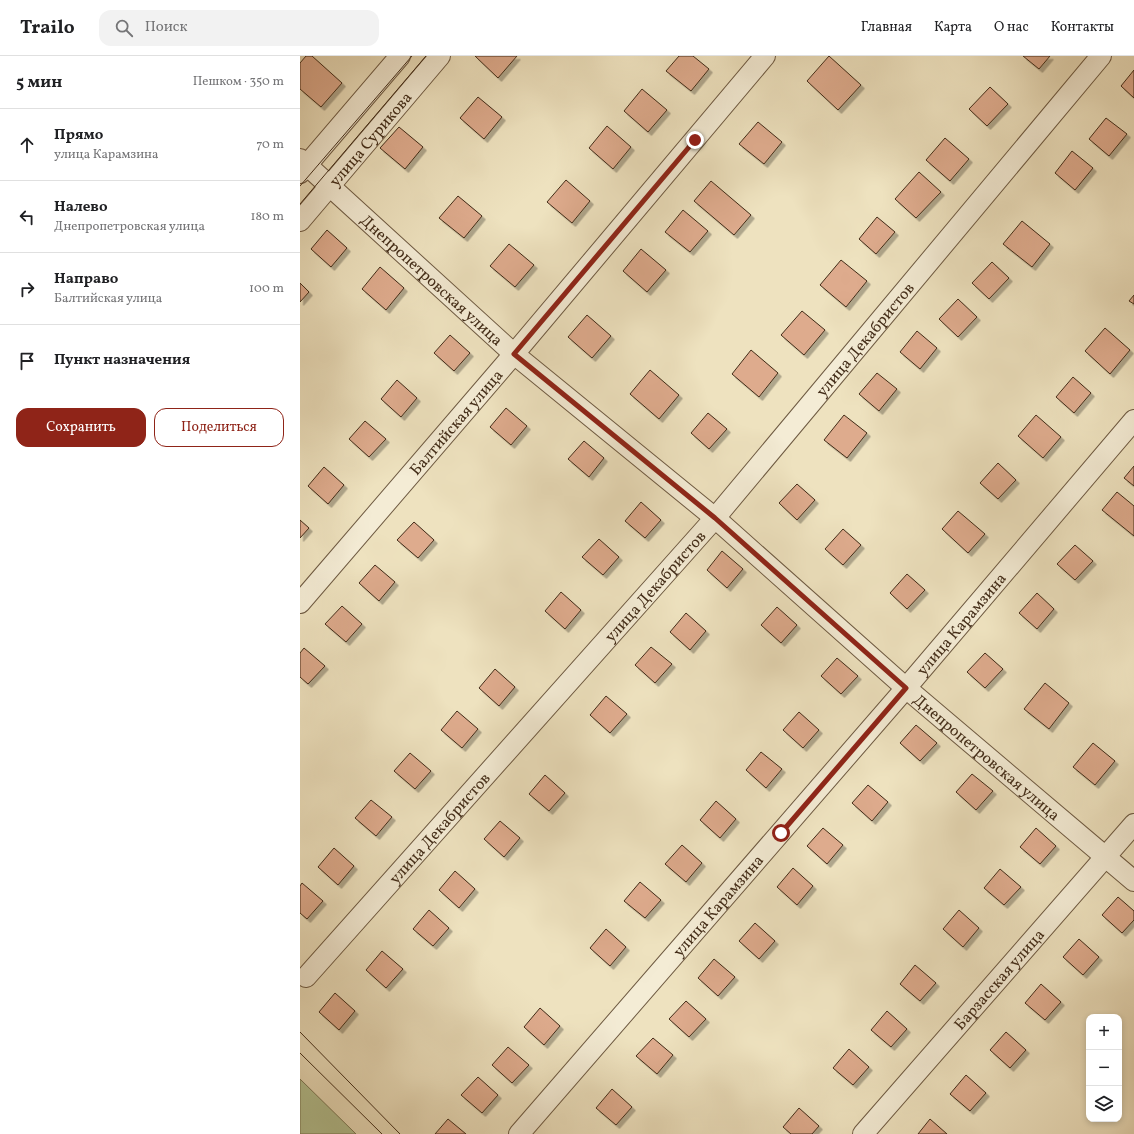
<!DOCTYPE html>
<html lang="ru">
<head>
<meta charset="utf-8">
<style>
  :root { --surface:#fff; --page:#f2f2f2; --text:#202124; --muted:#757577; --line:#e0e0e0; --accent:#8f2418 }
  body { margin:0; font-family:Vollkorn,serif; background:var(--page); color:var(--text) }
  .controls { position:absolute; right:12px; bottom:12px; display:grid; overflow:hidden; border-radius:8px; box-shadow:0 2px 6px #0003 }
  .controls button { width:36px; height:36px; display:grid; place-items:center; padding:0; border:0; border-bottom:1px solid var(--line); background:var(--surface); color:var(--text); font:20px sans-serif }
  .stop { position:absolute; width:12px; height:12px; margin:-9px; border:3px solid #8f2418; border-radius:50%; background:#fff }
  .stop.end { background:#8f2418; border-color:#fff; box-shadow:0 1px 4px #0008 }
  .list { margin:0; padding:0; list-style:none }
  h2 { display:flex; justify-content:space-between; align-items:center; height:52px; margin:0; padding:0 16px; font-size:17px }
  h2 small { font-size:13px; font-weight:400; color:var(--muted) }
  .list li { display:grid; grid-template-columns:26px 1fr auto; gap:12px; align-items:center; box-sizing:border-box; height:72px; padding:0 16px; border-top:1px solid var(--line) }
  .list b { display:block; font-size:15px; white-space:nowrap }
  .list p { margin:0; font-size:13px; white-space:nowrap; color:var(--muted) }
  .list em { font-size:13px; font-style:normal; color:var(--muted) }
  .actions { display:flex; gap:8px; padding:12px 16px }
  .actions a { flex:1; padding:9px 0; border:1px solid var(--accent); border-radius:12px; text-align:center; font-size:14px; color:var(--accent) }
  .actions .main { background:var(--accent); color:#fff }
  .icon { flex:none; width:22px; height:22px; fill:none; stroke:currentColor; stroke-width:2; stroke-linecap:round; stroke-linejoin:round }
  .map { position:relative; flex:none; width:834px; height:1078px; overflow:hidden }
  header { display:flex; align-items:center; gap:24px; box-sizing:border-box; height:56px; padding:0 20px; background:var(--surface); border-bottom:1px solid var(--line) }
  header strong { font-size:19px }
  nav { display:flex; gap:22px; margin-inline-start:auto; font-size:14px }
  .search { width:280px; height:36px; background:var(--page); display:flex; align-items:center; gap:10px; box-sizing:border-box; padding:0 14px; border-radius:12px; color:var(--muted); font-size:15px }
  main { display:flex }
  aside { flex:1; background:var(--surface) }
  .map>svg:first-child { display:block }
  .green { fill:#b5c494; stroke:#7c7856 }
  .building { fill:#deab8d; stroke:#432d19; filter:url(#shadow) }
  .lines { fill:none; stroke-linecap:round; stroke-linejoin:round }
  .street-casing { stroke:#6e5a42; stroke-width:22 }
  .street { stroke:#f4ecd5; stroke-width:20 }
  .tram { stroke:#432d19; stroke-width:1 }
  .route { stroke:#8f2418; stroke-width:5 }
  .labels { text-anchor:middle; stroke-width:4; stroke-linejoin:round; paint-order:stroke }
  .street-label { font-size:16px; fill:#432d19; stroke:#f4ecd5 }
</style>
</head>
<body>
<header>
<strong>Trailo</strong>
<div class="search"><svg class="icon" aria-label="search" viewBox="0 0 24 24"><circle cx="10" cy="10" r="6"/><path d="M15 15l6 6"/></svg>Поиск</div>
<nav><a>Главная</a><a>Карта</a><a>О нас</a><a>Контакты</a></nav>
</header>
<main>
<aside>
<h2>5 мин<small>Пешком · 350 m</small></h2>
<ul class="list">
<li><svg class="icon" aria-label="ahead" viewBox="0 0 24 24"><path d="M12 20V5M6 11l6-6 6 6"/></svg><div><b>Прямо</b><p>улица Карамзина</p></div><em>70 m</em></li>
<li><svg class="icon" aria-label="left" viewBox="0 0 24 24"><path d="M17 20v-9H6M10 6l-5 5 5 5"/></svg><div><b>Налево</b><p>Днепропетровская улица</p></div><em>180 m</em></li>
<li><svg class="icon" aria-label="right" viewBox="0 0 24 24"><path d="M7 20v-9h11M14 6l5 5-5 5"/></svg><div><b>Направо</b><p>Балтийская улица</p></div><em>100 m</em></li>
<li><svg class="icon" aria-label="arrive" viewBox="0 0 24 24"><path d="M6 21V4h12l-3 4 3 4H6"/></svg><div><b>Пункт назначения</b></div></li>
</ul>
<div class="actions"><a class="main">Сохранить</a><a>Поделиться</a></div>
</aside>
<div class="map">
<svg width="834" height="1078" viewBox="0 0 834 1078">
  <defs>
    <filter id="shadow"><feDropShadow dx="3.5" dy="3.5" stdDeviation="0" flood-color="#0004"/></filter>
  </defs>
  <rect width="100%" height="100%" fill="#eee2bf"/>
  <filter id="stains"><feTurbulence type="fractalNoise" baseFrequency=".005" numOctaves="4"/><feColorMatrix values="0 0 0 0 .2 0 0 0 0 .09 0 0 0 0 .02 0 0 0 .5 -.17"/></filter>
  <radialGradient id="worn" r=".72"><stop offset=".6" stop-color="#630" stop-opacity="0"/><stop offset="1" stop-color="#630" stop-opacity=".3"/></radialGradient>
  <path class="green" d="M0,1023L56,1078H0Z"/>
  <path class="building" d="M6,0H12L42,27L21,51L0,33V7Z
    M175,0H217L198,22Z
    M379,0H393L409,13L391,35L366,15Z
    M529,0L561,29L538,54L507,25Z
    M723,0H750L739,13Z
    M834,14V42L821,30Z
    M690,31L708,48L687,70L669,53Z
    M342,33L367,54L348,76L324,55Z
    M178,41L202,61L184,83L160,62Z
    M806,62L827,78L809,100L789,83Z
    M458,66L482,86L464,108L439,88Z
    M307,70L331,91L313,113L289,92Z
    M99,71L123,91L105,113L80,92Z
    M645,82L669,103L650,125L626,104Z
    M772,95L793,112L775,134L755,117Z
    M619,116L641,136L616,162L595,143Z
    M266,124L290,145L272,167L247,146Z
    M411,125L451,159L434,179L394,145Z
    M158,140L182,160L164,182L139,162Z
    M383,154L408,175L390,196L365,176Z
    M577,161L595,176L576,198L559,183Z
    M722,165L750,188L732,211L703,188Z
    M27,174L47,192L31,211L11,193Z
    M209,188L234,209L215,231L190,210Z
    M341,193L366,214L347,236L323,215Z
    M541,204L567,225L546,251L520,229Z
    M692,206L709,222L689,243L672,227Z
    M80,211L104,232L86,254L62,233Z
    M0,227L9,236L0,246Z
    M834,239V248L829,245Z
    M658,243L677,261L658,281L639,263Z
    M502,255L525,274L504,299L481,279Z
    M287,259L311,280L292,302L268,281Z
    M805,272L830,294L810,318L785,295Z
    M617,275L637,292L620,313L600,296Z
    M150,279L170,297L154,315L134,297Z
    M451,294L478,317L459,341L432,318Z
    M350,314L379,339L359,363L330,338Z
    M577,317L597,333L579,355L559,338Z
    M773,321L791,337L774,357L756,341Z
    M97,324L117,342L101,361L81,343Z
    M206,352L227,370L211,389L190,371Z
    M408,357L427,373L409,393L391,377Z
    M544,359L567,377L547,402L524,384Z
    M736,359L761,381L743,402L718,380Z
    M65,365L86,383L69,401L49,383Z
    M284,385L304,402L289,421L268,403Z
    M698,407L716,424L698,443L680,427Z
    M834,410V430L824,422Z
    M24,411L44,429L28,448L8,430Z
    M497,428L515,444L497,464L479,447Z
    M817,436L834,450V480L802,454Z
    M341,446L361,464L345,482L325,465Z
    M658,455L685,478L668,497L642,473Z
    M0,464L9,472L0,482Z
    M114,466L134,484L118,502L97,484Z
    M543,473L561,489L543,509L525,493Z
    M299,483L319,501L303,519L282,501Z
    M775,489L793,505L775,524L757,508Z
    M422,495L443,513L427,532L407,514Z
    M75,509L95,526L79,545L59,527Z
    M607,518L625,534L607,553L590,537Z
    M261,536L281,554L265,573L245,555Z
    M737,537L754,553L737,573L719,557Z
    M42,550L62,568L46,586L25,568Z
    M477,551L497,569L481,587L461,569Z
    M386,557L406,575L390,594L370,576Z
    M351,591L372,608L355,627L335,609Z
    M4,592L25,610L8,628L0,621V597Z
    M685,597L703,613L685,632L667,616Z
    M537,602L558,620L541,638L521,620Z
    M195,613L215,631L199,650L179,632Z
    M745,627L769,647L749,673L724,653Z
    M306,640L327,658L310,677L290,659Z
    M157,655L178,673L162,692L141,674Z
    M499,656L519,674L503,692L483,674Z
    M616,669L637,687L620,705L600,687Z
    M793,687L815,705L795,729L773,711Z
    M461,696L482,713L466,732L446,714Z
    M110,697L131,715L115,733L94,715Z
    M672,718L693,735L676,754L656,736Z
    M245,719L265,737L249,755L229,738Z
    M568,729L588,746L572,765L552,747Z
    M71,744L92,761L76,780L55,762Z
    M416,745L436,763L420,782L400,764Z
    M200,765L220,782L204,801L184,783Z
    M523,772L543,789L527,808L507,790Z
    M736,772L756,790L740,808L720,791Z
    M382,789L402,807L386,826L365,808Z
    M34,792L54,810L38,829L18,811Z
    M493,812L513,830L497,849L477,831Z
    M700,813L721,831L704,849L684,832Z
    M155,815L175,833L159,852L139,834Z
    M340,826L361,844L345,862L324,845Z
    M2,827L23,845L7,863L0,857V830Z
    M818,841L834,855V864L822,877L802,859Z
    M129,854L149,872L133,890L113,873Z
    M659,854L679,872L663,891L643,873Z
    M455,867L475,885L459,903L439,885Z
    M306,873L326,891L310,910L290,892Z
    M779,883L799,901L783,919L763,901Z
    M82,895L103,913L86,932L66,914Z
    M414,903L435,921L418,940L398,922Z
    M615,909L636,927L620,945L600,928Z
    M741,928L761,946L745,964L725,947Z
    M35,937L55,955L39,974L19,956Z
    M386,945L406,963L389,981L369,963Z
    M240,952L260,970L244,989L224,971Z
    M587,955L607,973L591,991L571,974Z
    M706,976L726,994L710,1012L690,994Z
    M353,982L373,999L357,1018L336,1000Z
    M208,991L229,1009L212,1027L192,1009Z
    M549,993L569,1011L553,1029L533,1012Z
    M666,1019L686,1037L670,1055L650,1038Z
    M178,1021L198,1039L182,1057L161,1039Z
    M312,1033L332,1051L316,1069L296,1052Z
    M499,1052L519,1070L512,1078H491L483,1071Z
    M148,1063L166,1078H135Z
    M630,1063L647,1078H618Z"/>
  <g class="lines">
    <g class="street-casing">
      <g id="street">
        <path id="s1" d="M0,103L214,298L415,462L606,632L834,825"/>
        <path d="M0,117L100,0"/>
        <path id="s2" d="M0,165L140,0"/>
        <path id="s3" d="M0,547L214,298L465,0"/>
        <path id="s4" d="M6,921L415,462L801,0"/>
        <path id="s5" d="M219,1078L606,632L834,364"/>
        <path id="s6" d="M563,1078L834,768"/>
      </g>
    </g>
    <use href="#street" class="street"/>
    <path class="tram" d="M0,130L112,0
      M0,148L126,0
      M0,976L100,1078
      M0,997L82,1078"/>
  </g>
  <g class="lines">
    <path class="route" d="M395,84L214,298L415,462L606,632L481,777"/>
  </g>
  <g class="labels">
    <g class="street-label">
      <text dy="6" stroke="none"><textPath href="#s2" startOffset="108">улица Сурикова</textPath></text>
      <text dy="6" stroke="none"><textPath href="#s1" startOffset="179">Днепропетровская улица</textPath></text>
      <text dy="6" stroke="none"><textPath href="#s4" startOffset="848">улица Декабристов</textPath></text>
      <text dy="6" stroke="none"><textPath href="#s3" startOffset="239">Балтийская улица</textPath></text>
      <text dy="6" stroke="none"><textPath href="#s4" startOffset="524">улица Декабристов</textPath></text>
      <text dy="6" stroke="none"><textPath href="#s5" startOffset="675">улица Карамзина</textPath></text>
      <text dy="6" stroke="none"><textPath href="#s1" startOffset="911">Днепропетровская улица</textPath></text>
      <text dy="6" stroke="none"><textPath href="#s4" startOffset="200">улица Декабристов</textPath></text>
      <text dy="6" stroke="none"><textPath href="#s5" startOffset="303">улица Карамзина</textPath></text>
      <text dy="6" stroke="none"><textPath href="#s6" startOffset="206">Барзасская улица</textPath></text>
    </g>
  </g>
  <rect width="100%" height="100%" filter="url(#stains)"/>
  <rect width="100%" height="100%" fill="url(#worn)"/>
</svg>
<div class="controls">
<button>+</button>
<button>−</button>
<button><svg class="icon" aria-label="layers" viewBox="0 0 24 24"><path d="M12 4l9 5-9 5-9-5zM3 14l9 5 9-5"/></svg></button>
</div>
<div class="stop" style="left:481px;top:777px"></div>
<div class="stop end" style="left:395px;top:84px"></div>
</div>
</main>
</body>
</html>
